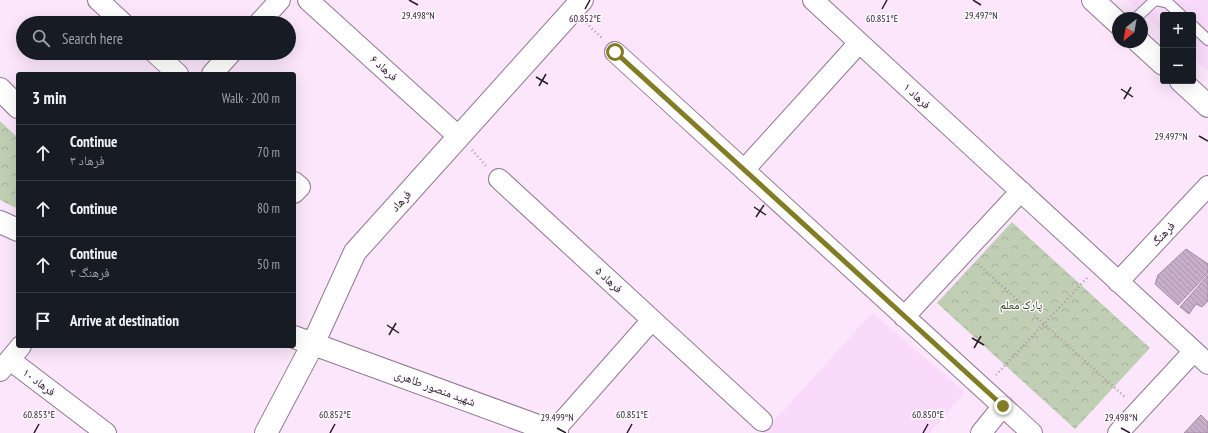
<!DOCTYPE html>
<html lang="en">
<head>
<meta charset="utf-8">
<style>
  :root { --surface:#171b24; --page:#20242c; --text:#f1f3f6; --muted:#9ea1a6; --line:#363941 }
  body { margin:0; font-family:"PT Sans Narrow","Noto Naskh Arabic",sans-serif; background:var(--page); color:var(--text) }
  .controls { position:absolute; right:12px; top:12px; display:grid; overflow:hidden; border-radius:4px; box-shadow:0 4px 16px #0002 }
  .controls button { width:36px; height:36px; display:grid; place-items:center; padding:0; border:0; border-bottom:1px solid var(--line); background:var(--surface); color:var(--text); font:20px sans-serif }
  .compass { position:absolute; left:1112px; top:12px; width:36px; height:36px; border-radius:50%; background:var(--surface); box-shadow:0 4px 16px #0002; rotate:211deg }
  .stop { position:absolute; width:12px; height:12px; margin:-9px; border:3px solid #807d24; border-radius:50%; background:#fff }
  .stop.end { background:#807d24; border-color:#fff; box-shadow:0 1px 4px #0008 }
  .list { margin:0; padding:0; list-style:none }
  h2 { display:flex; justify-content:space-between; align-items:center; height:52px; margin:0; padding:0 16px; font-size:17px }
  h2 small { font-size:13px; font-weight:400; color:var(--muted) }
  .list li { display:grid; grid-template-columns:26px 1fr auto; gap:12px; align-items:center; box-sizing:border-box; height:56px; padding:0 16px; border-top:1px solid var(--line) }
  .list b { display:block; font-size:15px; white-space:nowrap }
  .list p { margin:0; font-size:13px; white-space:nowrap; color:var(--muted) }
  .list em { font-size:13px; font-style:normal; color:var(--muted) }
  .icon { flex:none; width:22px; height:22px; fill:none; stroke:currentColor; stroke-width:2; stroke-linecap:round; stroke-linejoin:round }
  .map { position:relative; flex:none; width:1208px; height:433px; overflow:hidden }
  .search { position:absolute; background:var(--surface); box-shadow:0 4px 16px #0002; left:16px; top:16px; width:280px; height:44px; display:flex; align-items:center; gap:10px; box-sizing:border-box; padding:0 14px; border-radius:22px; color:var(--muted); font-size:15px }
  .panel { position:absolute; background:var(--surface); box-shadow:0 4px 16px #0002; left:16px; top:72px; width:280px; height:276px; border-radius:4px }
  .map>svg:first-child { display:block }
  .built { fill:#f9dafb }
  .park { fill:url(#park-crowns) }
  .building { fill:url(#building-back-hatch); stroke:#a38ca5 }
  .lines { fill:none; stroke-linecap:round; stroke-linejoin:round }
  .lane-casing { stroke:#8f7890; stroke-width:12 }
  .street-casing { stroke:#8f7890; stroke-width:22 }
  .secondary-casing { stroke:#8f7890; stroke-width:24 }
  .path { stroke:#a898a9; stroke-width:2.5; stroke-dasharray:1 3; stroke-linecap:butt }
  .lane { stroke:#fff; stroke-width:10 }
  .street { stroke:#fff; stroke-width:20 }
  .secondary { stroke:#fff; stroke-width:22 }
  .route { stroke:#807d24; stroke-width:5 }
  .ticks { fill:none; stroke:#251c26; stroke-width:1.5 }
  .labels { text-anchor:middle; stroke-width:3; stroke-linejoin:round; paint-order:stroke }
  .street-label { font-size:12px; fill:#251c26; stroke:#fef9ff }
  .park-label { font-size:12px; fill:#304619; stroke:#fef9ff }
  .ticks-label { font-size:10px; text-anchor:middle; fill:#251c26; stroke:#fef9ff; stroke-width:3; stroke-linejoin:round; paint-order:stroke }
</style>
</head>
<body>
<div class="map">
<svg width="1208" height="433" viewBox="0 0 1208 433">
  <defs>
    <pattern id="park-crowns" width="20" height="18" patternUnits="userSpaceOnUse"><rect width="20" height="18" fill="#c0cfb4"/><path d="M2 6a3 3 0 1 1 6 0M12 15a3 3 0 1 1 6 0" fill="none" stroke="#a5b19b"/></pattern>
    <pattern id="building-back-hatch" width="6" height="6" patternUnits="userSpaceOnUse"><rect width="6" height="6" fill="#c7aec9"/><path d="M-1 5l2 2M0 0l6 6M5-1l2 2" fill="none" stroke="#ab95ac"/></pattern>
  </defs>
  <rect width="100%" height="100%" fill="#fbe6fc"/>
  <path class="built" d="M1128,0H1208V71L1193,58V15H1163V31Z
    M872,313L965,392L930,433H763Z"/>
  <path class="park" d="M0,121L18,138V209L0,200Z
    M1012,222L1150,348L1075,429L937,303Z"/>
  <path class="building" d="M1186,249L1208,264V273L1178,305L1155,284L1158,275Z
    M1208,275V301L1202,307L1196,304L1189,314L1180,307Z
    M1201,415L1208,422V433H1184Z"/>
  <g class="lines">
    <g class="lane-casing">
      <path id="lane" d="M1156,0L1168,3L1181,15
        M1136,18L1155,0
        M1193,26L1208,40"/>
    </g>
    <g class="street-casing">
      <path id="street" d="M98,0L123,23
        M308,0L459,137
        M813,0L1208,364
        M259,23L280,0
        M615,52L1032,433
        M155,53L178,74
        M212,74L231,53
        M744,170L859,43
        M499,179L762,421
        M294,182L300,187L294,193
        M1118,282L1208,186
        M904,317L1021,191
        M10,360L106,433
        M0,371L21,346
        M553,432L652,320
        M981,433L1003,406
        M1118,433L1194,351"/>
    </g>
    <g class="secondary-casing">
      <path id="secondary" d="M1093,0L1118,23
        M1139,42L1163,64
        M1181,81L1208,106
        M0,89L18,107
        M0,222L18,230
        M294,337L557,433
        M266,433L313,344L355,252L582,0"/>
    </g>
    <path class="path" d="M586,23L603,39
      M472,150L487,167
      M978,264L1126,398
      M996,375L1087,278"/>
    <use href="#lane" class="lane"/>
    <use href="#street" class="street"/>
    <use href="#secondary" class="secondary"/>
  </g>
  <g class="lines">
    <path class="route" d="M615,52L1003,406"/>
  </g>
  <path class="ticks" d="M409,0L418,5M973,0L981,5M585,9L590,0M882,9L887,0M536,77L548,84M539,86L546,74M1121,89L1133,97M1124,99L1131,87M1199,136L1208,141M754,207L766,215M756,217L764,205M387,325L399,333M389,335L396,323M972,338L984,345M974,348L981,336M557,428L566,433M1121,428L1130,433M34,433L39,424M330,433L335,424M627,433L632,424M923,433L928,424"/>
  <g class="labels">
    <g class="street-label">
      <text transform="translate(384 68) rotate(42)" y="4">فرهاد ۶</text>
      <text transform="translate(917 96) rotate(43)" y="4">فرهاد ۱</text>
      <text transform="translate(401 201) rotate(-48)" y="4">فرهاد</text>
      <text transform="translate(1163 234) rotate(-47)" y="4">فرهنگ</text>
      <text transform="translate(609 280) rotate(43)" y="4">فرهاد ۵</text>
      <text transform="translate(39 382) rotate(37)" y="4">فرهاد ۱۰</text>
      <text transform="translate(435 388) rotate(20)" y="4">شهید منصور طاهری</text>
    </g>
    <g class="park-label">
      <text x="1021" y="309">پارک معلم</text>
    </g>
  </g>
  <g class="ticks-label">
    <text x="418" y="19">29.498°N</text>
    <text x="981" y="19">29.497°N</text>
    <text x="882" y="22">60.851°E</text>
    <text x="585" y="22">60.852°E</text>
    <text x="1171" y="140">29.497°N</text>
    <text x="39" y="418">60.853°E</text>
    <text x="335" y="418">60.852°E</text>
    <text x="632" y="418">60.851°E</text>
    <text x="928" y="418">60.850°E</text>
    <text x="557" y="421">29.499°N</text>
    <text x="1121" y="421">29.498°N</text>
  </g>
</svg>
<div class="controls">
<button>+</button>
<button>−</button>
</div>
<svg class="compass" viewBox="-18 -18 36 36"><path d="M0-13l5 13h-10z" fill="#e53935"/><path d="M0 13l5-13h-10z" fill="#9ea1a6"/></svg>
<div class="stop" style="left:615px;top:52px"></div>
<div class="stop end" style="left:1003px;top:406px"></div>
<div class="search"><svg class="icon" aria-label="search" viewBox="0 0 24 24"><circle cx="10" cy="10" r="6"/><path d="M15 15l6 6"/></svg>Search here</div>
<section class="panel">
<h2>3 min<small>Walk · 200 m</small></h2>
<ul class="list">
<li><svg class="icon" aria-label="ahead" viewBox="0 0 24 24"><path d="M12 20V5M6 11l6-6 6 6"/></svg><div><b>Continue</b><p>فرهاد ۳</p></div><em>70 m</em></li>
<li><svg class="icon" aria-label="ahead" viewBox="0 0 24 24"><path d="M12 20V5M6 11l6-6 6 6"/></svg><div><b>Continue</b></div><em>80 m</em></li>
<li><svg class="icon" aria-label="ahead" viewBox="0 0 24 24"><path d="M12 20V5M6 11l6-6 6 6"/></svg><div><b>Continue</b><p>فرهنگ ۳</p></div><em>50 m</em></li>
<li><svg class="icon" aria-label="arrive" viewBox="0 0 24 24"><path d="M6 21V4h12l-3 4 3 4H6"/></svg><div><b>Arrive at destination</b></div></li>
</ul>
</section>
</div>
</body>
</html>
